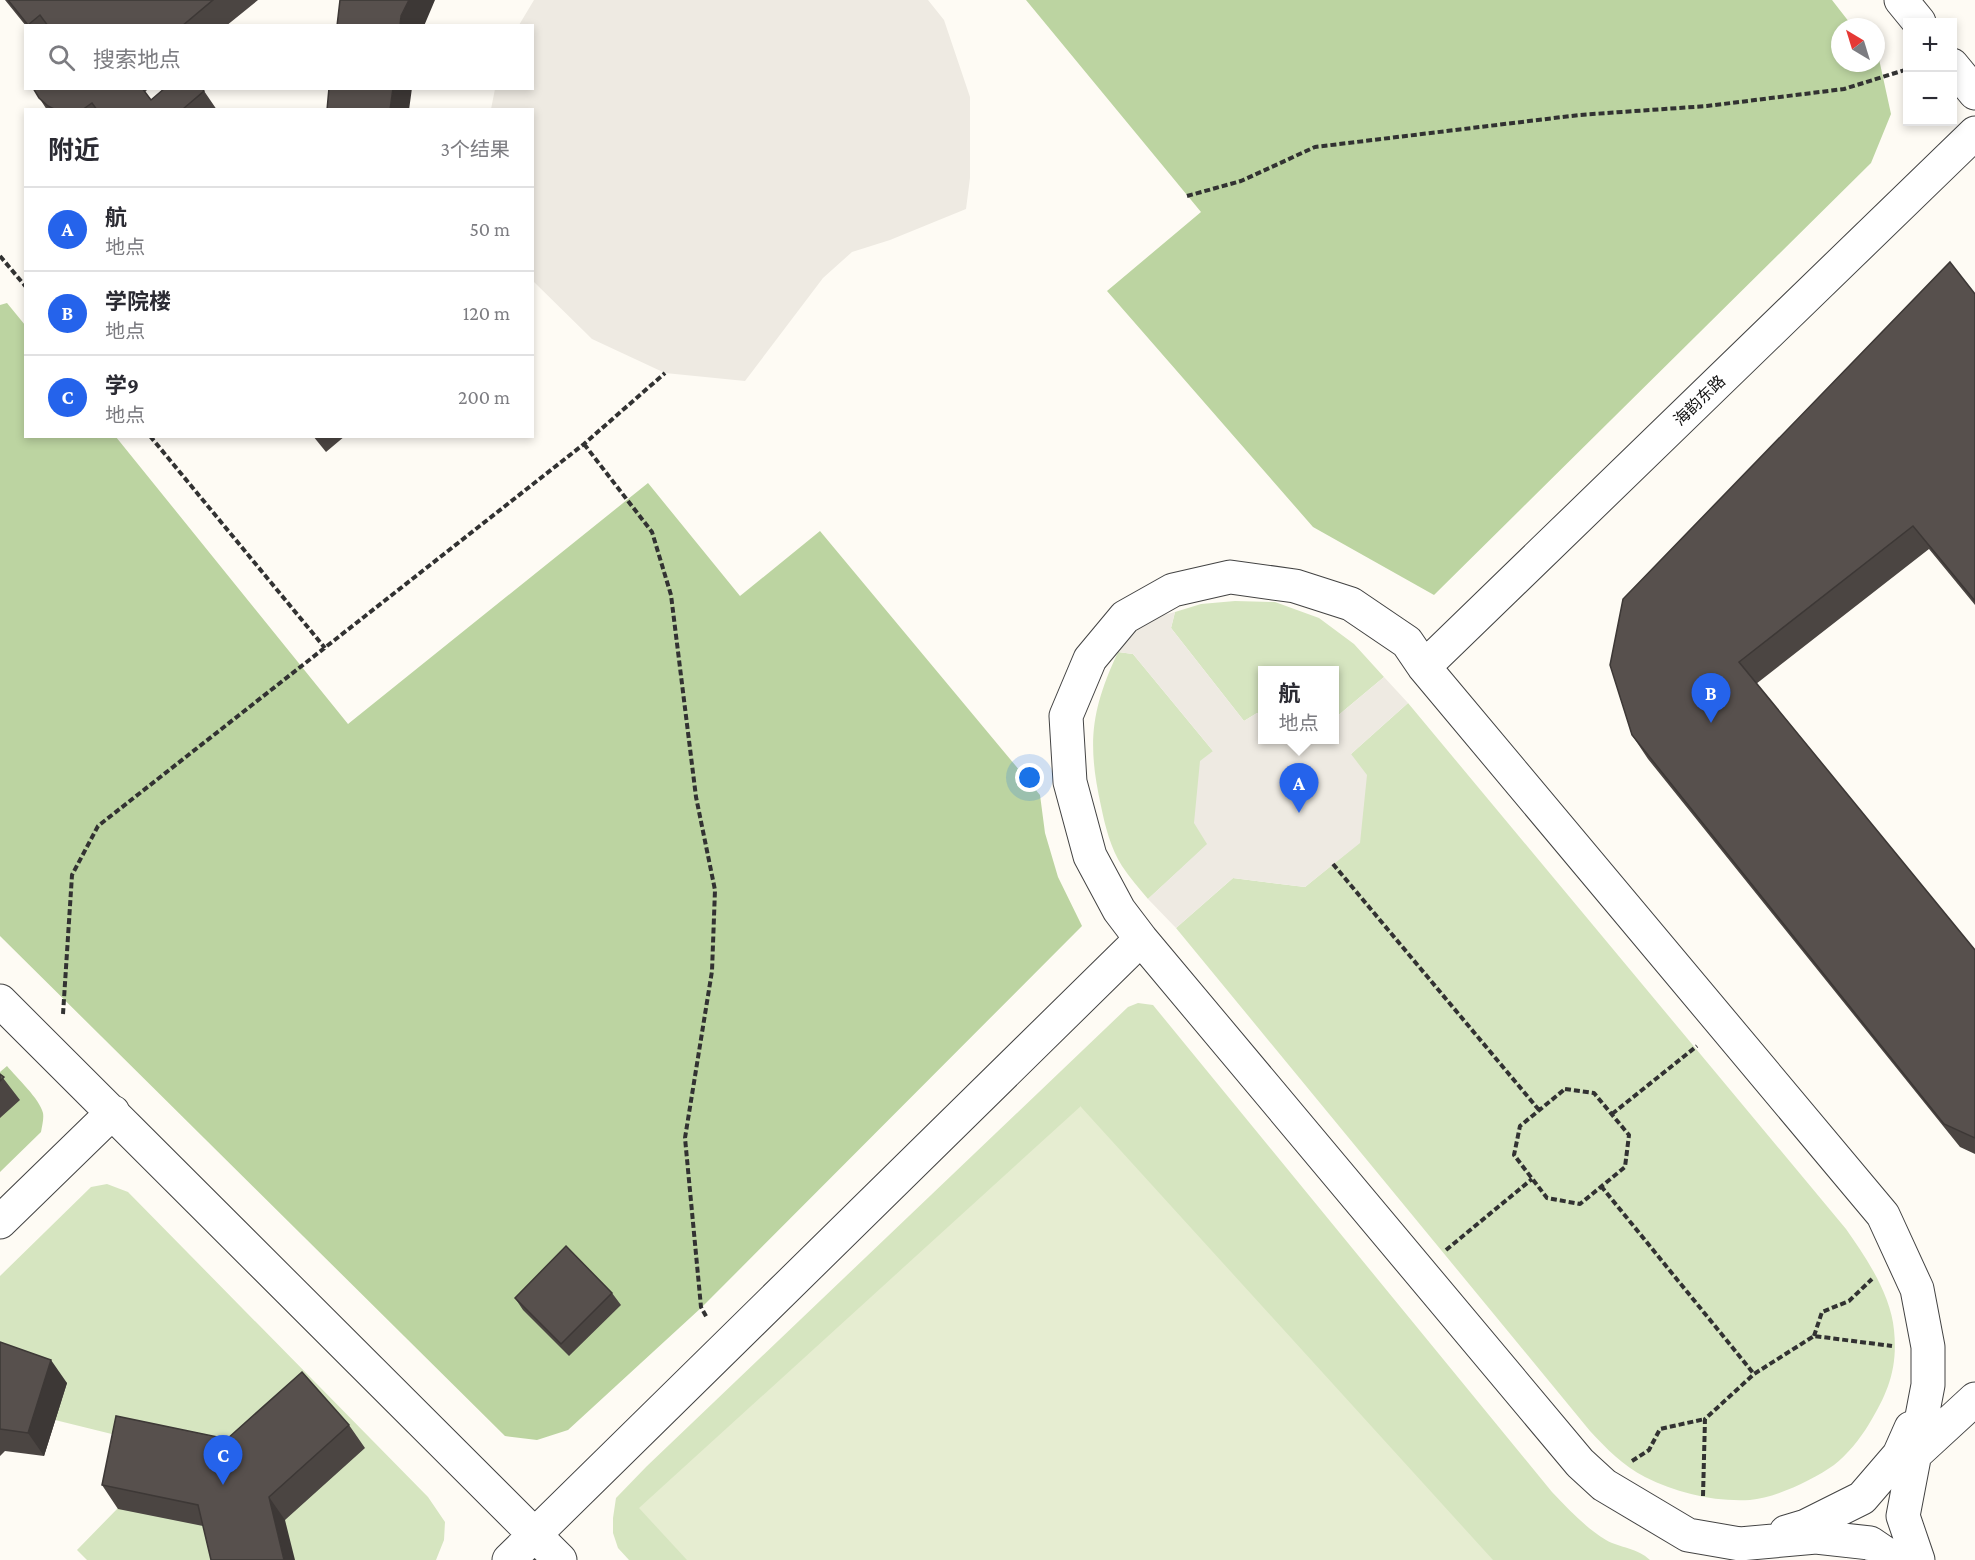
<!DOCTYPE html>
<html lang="zh">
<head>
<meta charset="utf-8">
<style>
  :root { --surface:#fff; --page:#f2f2f3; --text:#2b2b33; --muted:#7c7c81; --line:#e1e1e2; --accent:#2563eb }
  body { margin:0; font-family:"Crimson Pro","Noto Sans SC",serif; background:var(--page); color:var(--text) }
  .controls { position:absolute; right:18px; top:18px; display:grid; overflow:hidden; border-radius:0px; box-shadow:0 3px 9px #0003 }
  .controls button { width:54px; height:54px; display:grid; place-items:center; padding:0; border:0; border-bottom:2px solid var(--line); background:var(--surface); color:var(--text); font:30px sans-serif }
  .compass { position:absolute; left:1831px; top:18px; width:54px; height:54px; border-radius:50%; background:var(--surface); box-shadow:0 3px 9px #0003; rotate:322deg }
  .you { position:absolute; left:1030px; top:778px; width:21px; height:21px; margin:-15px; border:4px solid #fff; border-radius:50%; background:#1a73e8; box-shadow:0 0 0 9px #1a73e833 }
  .badge { display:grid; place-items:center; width:39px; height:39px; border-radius:50%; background:var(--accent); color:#fff; font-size:20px; font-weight:700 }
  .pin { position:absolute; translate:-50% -50px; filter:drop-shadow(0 2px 3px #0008) }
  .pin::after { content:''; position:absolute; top:32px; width:21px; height:18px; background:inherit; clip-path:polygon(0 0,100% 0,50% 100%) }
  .popup { position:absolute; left:1258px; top:666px; width:81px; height:78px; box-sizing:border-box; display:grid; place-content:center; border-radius:0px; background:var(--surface); filter:drop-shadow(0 2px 4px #0005); font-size:20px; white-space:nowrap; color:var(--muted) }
  .popup b { font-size:22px; color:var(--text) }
  .popup::after { content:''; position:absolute; left:50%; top:100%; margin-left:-12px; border:12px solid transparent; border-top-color:var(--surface) }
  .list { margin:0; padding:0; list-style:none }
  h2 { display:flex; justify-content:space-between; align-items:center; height:78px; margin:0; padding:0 24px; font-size:26px }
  h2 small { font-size:20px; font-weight:400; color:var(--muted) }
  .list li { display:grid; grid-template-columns:39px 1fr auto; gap:18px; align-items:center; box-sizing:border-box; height:84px; padding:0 24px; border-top:2px solid var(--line) }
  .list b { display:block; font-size:22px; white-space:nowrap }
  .list p { margin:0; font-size:20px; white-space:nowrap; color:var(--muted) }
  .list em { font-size:20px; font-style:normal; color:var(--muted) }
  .icon { flex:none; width:33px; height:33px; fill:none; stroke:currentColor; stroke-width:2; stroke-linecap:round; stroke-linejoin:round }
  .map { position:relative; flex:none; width:1975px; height:1560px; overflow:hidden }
  .search { position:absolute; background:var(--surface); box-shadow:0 3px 9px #0003; left:24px; top:24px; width:510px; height:66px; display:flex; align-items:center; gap:15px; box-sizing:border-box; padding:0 21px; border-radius:0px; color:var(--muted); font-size:22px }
  .panel { position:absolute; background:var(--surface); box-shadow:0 3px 9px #0003; left:24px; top:108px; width:510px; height:330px; border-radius:0px }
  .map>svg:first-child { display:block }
  .green { fill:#d6e5c0 }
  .forest { fill:#bcd4a1 }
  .pitch { fill:#e6edd1 }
  .plaza { fill:#eeeae2 }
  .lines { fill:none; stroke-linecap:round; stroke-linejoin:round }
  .minor-casing { stroke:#434343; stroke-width:35 }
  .path { stroke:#323232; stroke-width:4; stroke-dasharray:6 3; stroke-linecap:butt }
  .minor { stroke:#fff; stroke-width:33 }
  .wall { fill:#4b4542 }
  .shaded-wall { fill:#3d3836 }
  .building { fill:#57504d; stroke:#3d3836; stroke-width:1.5 }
  .labels { text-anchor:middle; stroke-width:6; stroke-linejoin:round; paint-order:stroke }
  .street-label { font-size:16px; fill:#101010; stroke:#fff }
</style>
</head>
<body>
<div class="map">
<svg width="1975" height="1560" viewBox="0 0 1975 1560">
  <rect width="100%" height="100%" fill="#fefbf4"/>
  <path class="green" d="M1235,601L1275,602L1319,618L1354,644L1384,677L1335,718V670H1263V713H1257L1244,721L1171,628L1175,612L1201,604Z
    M1118,652L1133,654L1213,751L1208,844L1148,899C1139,888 1130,878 1122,866C1111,849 1105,826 1101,806C1087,743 1091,710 1118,652Z
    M1408,703L1846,1229C1866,1257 1891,1295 1894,1330C1898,1368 1888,1393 1869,1424C1860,1439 1847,1455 1834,1465C1813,1480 1775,1498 1750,1500C1714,1502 1677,1493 1645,1477C1623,1466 1606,1448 1590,1431L1176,928L1233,878L1305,887L1359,843L1351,754Z
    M1138,1003L1153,1005L1552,1492C1568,1509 1586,1528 1606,1540C1620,1548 1638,1548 1650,1560H629L618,1548L613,1533V1518L616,1498L647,1466L1128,1007Z
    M107,1184L128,1192L428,1497L445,1522L444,1540L436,1560H87L77,1550L118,1508L132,1439L55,1420L67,1383L0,1360V1276L91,1187Z"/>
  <path class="forest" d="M1026,0H1832L1853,27H1840V63H1876V56L1879,59L1891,114L1871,163L1434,595L1313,527L1107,291L1201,212Z
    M7,303L25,325L26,436L116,437L348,724L648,483L740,596L820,531L1040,795L1045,833L1058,877L1082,926L702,1307L568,1430L537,1440L505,1436L0,936V305Z
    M7,1066C16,1077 40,1099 43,1113C44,1119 42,1126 41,1132L0,1172V1072Z"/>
  <path class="pitch" d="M1081,1106V1107L1493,1560H687L639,1508Z"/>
  <path class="plaza" d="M534,0H928L944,20L970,97V178L966,209L890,240L852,252L823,278L745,381L665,373L592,339L533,281L532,110L491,109L495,89L532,88V26L519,25Z
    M1175,612L1171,628L1244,721L1257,713H1263V740H1335V718L1384,677L1408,703L1351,754L1367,775L1360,843L1305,887L1233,878L1176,928L1148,899L1207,844L1194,823L1200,761L1213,751L1133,654L1118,652L1140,627L1156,617Z"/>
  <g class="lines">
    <g class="minor-casing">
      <path id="minor" d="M1901,0L1919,22
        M1952,65L1975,93
        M1424,667L1975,133
        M0,1001L560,1560
        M0,1222L113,1112
        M1912,1457L1975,1399
        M1786,1532L1806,1526L1862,1498L1899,1455L1911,1428
        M509,1560L1141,939
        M1895,1560L1870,1543L1816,1537L1740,1544L1688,1535L1604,1485L1580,1463L1141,939L1119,910L1090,856L1070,782L1066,716L1090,659L1125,617L1173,590L1230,577L1295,586L1351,604L1407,642L1424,667L1883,1215L1917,1289L1928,1347V1385L1903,1516L1918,1560"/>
    </g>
    <path class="path" d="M1187,196L1241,181L1315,147L1579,115L1707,106L1844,89L1908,69
      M0,256L26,287
      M150,436L325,648
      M584,444L652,532L671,595L696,797L715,890L712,971L685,1138L701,1307L707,1318
      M1333,864L1539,1110
      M63,1014L72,875L98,826L584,444L665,373
      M1565,1089L1594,1093L1629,1135L1625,1167L1580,1204L1547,1198L1514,1155L1520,1126Z
      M1612,1114L1697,1046
      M1601,1186L1754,1374
      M1446,1250L1532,1179
      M1814,1336L1822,1312L1849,1301L1872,1279
      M1632,1461L1649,1450L1660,1429L1705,1419
      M1703,1496L1705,1419L1754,1374L1814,1336L1892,1346"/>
    <use href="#minor" class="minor"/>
  </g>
  <path class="wall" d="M5,0H258L226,26H26Z
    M33,88H149L145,92L151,100L202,88L217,110H47Z
    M1975,294V605L1929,549L1756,684L1975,950V1154L1960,1147L1648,759L1632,735Z
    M313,436H345L326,452Z
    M0,1074L20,1100L0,1118Z
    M612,1293L621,1305L569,1356L523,1310L515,1298Z
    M0,1342L67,1383L44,1456L5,1451L0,1456Z
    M349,1425L365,1448L285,1520L203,1526L118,1509L102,1485L227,1439Z"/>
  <path class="shaded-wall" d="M409,0H435L424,26H400L401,16Z
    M393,88H412L409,110H390Z
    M51,1360L67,1383L44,1456L28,1433Z
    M269,1497L285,1520L295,1560H284Z"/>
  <path class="building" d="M8,0H213L182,26H48L40,15L28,25Z
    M340,0H409L401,16L400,26H337Z
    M33,88H142L151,100L165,88H202L204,91L183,109L184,110H97L92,103L82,110H56L48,106L39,98Z
    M329,88H393L390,110H327Z
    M1950,262L1975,294V601L1913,526L1739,662L1975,950V1138L1944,1124L1632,735L1610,665L1623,599Z
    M0,1074L4,1077L0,1081Z
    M566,1246L612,1293L561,1344L515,1298Z
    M0,1342L51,1360L28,1433L0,1429Z
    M302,1372L349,1425L269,1497L284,1560H211L198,1505L102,1485L116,1416L227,1439Z"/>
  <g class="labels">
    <g class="street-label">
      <text transform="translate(1699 400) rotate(-44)" y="6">海韵东路</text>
    </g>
  </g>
</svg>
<div class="controls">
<button>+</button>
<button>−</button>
</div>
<svg class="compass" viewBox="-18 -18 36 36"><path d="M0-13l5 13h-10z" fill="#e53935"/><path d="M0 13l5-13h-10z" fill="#7c7c81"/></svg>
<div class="you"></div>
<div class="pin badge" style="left:1299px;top:813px">A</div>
<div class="popup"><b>航</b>地点</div>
<div class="pin badge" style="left:1711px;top:723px">B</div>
<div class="pin badge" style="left:223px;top:1485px">C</div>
<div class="search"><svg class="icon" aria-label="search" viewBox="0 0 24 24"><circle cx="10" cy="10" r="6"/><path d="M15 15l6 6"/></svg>搜索地点</div>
<section class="panel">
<h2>附近<small>3个结果</small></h2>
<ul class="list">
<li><span class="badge">A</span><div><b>航</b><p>地点</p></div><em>50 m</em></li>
<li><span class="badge">B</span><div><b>学院楼</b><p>地点</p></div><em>120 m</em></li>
<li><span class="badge">C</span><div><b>学9</b><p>地点</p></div><em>200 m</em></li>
</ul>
</section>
</div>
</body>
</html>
